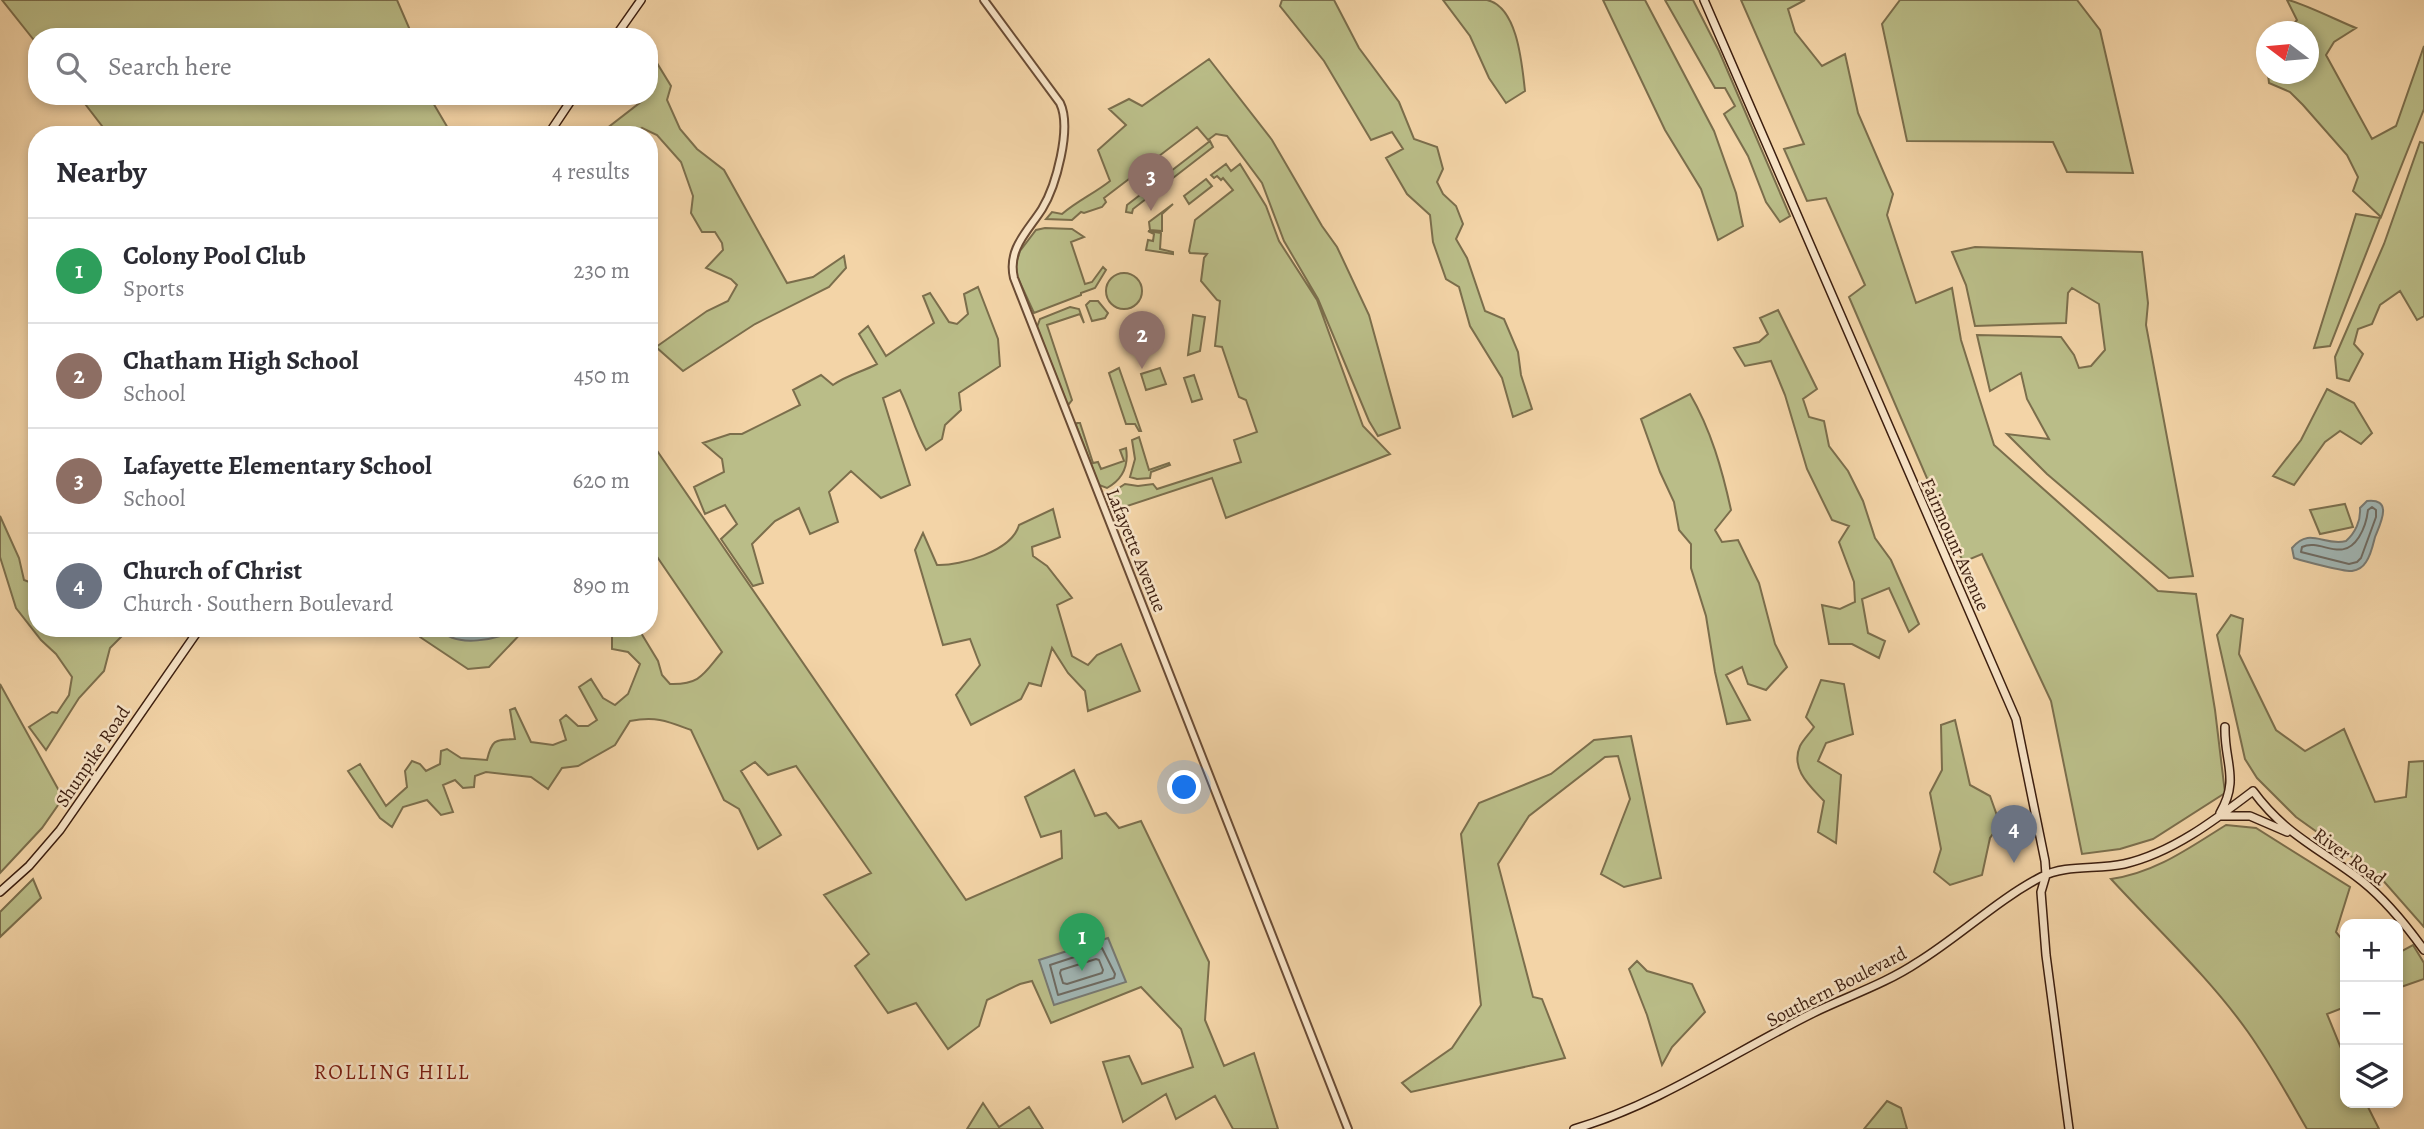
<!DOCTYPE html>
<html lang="en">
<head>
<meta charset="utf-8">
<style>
  :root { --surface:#fff; --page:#f7f7f7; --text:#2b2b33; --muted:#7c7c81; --line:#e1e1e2; --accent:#111827 }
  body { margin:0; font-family:Alegreya,serif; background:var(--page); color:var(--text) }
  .controls { position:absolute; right:21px; bottom:21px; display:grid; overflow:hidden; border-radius:14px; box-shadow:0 4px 10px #0003 }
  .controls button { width:63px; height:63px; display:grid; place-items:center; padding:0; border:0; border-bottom:2px solid var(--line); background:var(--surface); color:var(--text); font:35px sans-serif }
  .compass { position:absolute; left:2256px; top:21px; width:63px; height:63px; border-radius:50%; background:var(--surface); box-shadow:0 4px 10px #0003; rotate:286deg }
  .you { position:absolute; left:1185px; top:788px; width:24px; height:24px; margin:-18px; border:5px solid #fff; border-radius:50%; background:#1a73e8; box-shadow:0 0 0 10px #1a73e833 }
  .badge { display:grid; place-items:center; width:46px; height:46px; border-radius:50%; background:var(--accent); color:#fff; font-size:23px; font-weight:700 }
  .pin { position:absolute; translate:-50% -58px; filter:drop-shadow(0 2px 4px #0008) }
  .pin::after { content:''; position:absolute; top:37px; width:24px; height:21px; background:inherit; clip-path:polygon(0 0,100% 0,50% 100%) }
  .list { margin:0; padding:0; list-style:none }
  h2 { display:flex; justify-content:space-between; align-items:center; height:91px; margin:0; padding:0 28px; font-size:30px }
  h2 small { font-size:23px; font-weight:400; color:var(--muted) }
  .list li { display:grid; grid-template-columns:46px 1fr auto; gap:21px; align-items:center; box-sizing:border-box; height:105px; padding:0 28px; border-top:2px solid var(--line) }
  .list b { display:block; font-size:26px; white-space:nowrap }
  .list p { margin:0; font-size:23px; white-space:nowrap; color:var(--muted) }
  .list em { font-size:23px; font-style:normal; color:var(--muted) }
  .icon { flex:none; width:38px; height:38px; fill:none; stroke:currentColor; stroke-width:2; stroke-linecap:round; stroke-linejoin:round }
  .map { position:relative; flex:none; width:2424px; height:1129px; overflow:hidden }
  .search { position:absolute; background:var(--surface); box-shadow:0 4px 10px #0003; left:28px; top:28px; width:630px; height:77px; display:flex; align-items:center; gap:18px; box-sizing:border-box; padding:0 24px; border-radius:28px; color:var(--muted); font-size:26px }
  .panel { position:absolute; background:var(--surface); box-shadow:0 4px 10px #0003; left:28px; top:126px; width:630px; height:511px; border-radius:28px }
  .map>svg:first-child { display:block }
  .green { fill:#babd88; stroke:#7b6e4c; stroke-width:2 }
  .water { fill:#a0b5b3; stroke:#787971; stroke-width:2 }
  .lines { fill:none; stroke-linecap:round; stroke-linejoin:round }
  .shore { stroke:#6e6a61; stroke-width:2 }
  .tertiary-casing { stroke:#6a4c35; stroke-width:10 }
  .secondary-casing { stroke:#3c1e0f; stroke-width:10 }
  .tertiary { stroke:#f7e3c6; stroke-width:6 }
  .secondary { stroke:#f7e3c6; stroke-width:7 }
  .labels { text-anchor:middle; stroke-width:5; stroke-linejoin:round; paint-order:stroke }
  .street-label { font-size:19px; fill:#3c1e0f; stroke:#f7e3c6 }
  .neighbourhood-label { font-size:21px; letter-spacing:2px; fill:#7a1f14; stroke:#f7e3c6 }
</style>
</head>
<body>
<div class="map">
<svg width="2424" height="1129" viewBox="0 0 2424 1129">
  <rect width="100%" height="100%" fill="#f3d4a7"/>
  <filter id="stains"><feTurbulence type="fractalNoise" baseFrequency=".00286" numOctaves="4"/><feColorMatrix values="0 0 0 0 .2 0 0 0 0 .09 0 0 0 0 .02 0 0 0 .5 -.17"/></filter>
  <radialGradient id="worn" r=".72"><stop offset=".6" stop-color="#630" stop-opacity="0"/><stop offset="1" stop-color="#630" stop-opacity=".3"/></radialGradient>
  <path class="green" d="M2,0H397L413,37H37V44Z
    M1282,0H1334L1359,48L1399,102L1414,139L1437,147L1443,169L1437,182L1443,194L1456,206L1463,224L1456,239L1467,258L1485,311L1504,319L1518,352L1521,375L1532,409L1513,417L1502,378L1470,326L1459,287L1446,279L1433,242L1430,215L1407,194L1386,158L1403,149L1392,132L1371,140L1324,61L1280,6Z
    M1443,0C1457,0 1474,0 1487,0C1518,7 1522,65 1525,91L1506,103L1489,78L1470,36Z
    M1603,0H1645L1714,131L1736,193L1743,226L1718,240L1701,189L1665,130Z
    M1665,0H1693L1719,51L1790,216L1780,222L1766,202L1748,156L1724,114L1735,106L1725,88H1715Z
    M1741,0H1805L1788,9L1795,32L1822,66L1845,54L1858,113L1893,194L1887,215L1916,303L1952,288L1961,340L1994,445L2158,591L2196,594L2215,710L2225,793L2153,839L2120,849L2082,854L2051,701L1982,554L1963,562L1849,297L1865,285L1826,198L1807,201L1784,149L1804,144Z
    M1900,0H2077L2100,30L2133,173L2067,172L2053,142L1907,141L1882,24Z
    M2287,0C2296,0 2343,23 2356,28L2334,42L2326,55L2372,139L2396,126L2424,46V109L2381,217L2353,191L2358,177L2347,155L2303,105L2290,92L2269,83L2268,74H2308V32L2288,31L2297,20Z
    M649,50L671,86L667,100L680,129L697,149L724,170L787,283L813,277L844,256L846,268L829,287L755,324L683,371L656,347L707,311L728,301L737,285L731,279L706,268L723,250L722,243L715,232H702L691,213L693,196L681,162L657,135L642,128L631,135H607L606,129L642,101L641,96H649Z
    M1209,59L1272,140L1322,226L1337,247L1369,315L1400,428L1378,436L1369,421L1318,299L1284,241L1262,183L1227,136L1216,134L1208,140L1197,127L1104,198L1106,202L1102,207L1084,213L1081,212L1072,220L1046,219L1052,212L1062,214C1077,201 1095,193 1110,181L1098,150L1126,125L1109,109L1129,99L1142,106Z
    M79,96H429L452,135H109Z
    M1210,141L1213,147L1133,209L1132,213L1126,212L1127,205Z
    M2420,142L2424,143V316L2417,320L2400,291L2380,305L2372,324L2358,329L2354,344L2363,354L2349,381L2337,378L2335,357L2384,244Z
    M1226,164L1231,171L1240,164L1266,206L1279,241L1317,300L1363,426L1390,454L1226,518L1212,478L1112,511L1108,495L1125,484L1138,486L1153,484L1157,489L1241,462L1234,440L1257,432L1246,400L1239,397L1222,347L1215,346L1220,301L1217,300L1201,281L1204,258L1207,254L1190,253L1189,251L1195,220L1233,190L1223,178L1221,180L1217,176L1214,178L1211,175Z
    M1206,179L1212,186L1189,204L1184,196Z
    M1173,204L1162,214V231L1150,230L1149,222Z
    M2356,214L2380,218L2330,346L2314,348Z
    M1045,228L1072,229L1084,237L1071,242L1085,284L1092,282L1103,267L1106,270L1095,288L1081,293V295L1034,313L1017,276L1015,267L1020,251L1036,230Z
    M1148,231L1161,233L1160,249L1173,252V254L1146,250L1148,240L1153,241L1154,234Z
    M1975,247L2142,252L2148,303L2146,325L2193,576L2169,578L2047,474L2007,434L2049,439L2027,399L2021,373L1990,391L1977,335L2061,337L2074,355L2079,368L2091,366L2105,350L2099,304L2072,288L2068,293L2066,323L1975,326L1966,285L1952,252Z
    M1106 291a18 18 0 1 1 36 0a18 18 0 1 1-36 0Z
    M978,287L998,339L1000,366L959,393L961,410L945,425L942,439L926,450C915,431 910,410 900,390L883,398L910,485L881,498L851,471L829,492L838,522L810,534L799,508L775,521L752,544L763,583L753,586L721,539L737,524L725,505L705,514L694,487L724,472L722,459L703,443L730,434H742L800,405L793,390L821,375L833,385C847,375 862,372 877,364L859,334L868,326L886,356L934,323L923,296L930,293L949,322L957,324L968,314L964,294Z
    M1090,301H1098L1108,313L1105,318L1092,321L1086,305Z
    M1070,307L1079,309L1084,323L1080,314L1047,325L1072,400L1069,404L1067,403L1037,327L1040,319Z
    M1778,310L1817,389L1803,399L1809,417L1824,421L1829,446L1848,471L1863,501L1875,538L1891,560L1919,624L1909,632L1889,588L1862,599L1868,633L1885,641L1879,658L1852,644H1829L1822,605L1840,609L1855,602L1854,582L1839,542L1849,526L1832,520L1807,469L1785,395L1771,361L1745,366L1734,348L1759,342L1768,334L1760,318Z
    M1193,315L1205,317L1200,351L1188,355Z
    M1119,368L1141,431H1139L1135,424H1126L1109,373Z
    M1160,368L1166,384L1146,390L1141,374Z
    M1194,375L1202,399L1192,402L1184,378Z
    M2327,389L2354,403L2372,433L2361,444L2340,431L2325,442L2294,485L2273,476L2301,440Z
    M1690,394C1711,430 1722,469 1731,510L1715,530L1722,542L1738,540L1759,583L1775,644L1787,667L1766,690L1748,684L1742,667L1726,675L1750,720L1727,724L1715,672L1706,616L1691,568V544L1679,530L1674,502L1660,472L1641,419Z
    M1077,423H1080L1093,463L1098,462L1101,469L1124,461L1120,450L1126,448C1129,466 1123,479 1107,488L1099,485L1076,425Z
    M1139,437L1149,470L1169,463L1170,465L1151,472L1150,478L1137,479L1130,477L1135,459L1132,440Z
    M649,439L966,900L1062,858L1061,831L1041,837L1025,797L1074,770L1095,816L1106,813L1119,828L1141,821L1209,962L1205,1020L1224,1066L1254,1053L1278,1129H1233L1215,1096L1176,1119L1166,1094L1123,1122L1103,1062L1129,1056L1142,1084L1193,1067L1181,1029L1141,987L1051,1023L1032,981L1020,984L987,1000L979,1026L948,1049L916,1003L888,1013L855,966L869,954L824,895L871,873L796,766L768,775L755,762L741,771L781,835L758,849L739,809L724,800L691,730C667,721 656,716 630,721L615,745L578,766L562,768L548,789L531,777L486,772L475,776L474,787L463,788L455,780L443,785L453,812L441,815L427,800L403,807L392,827L380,818L348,771L360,764L386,806L407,787L405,771L412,761L420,764L426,771L440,764L441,751L447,749L461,758L487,760C492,739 495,740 515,739L510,710L515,708L531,742L553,745L566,740L560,720L566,715L578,726H588L597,720L579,687L591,679L603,698L615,705L628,694L640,664L628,652L612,649V628H638L658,661L662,675L670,684C701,685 704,673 722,652L649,545Z
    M2345,504L2353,527L2320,534L2310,510Z
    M1053,509L1060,537L1032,547L1033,556L1047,566L1072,598L1057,605L1072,656L1088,665L1097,655L1121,644L1140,691L1088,711L1085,691L1068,673L1052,648L1041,686L1029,683L1021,699L971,725L956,695L980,665L970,639L943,645L915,550L923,533L937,565C961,566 1012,551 1019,525Z
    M0,516L19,558L24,580L37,585V628H130L110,648L104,671L79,698L46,750L29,727L52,712L57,713L69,695L72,677L56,654L41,640L16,608L0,557Z
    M2231,615L2243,619L2239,654L2276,730L2305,751L2344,729L2375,802L2406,797L2409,762L2424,761V927L2380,877L2296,817L2257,778L2245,759L2217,635Z
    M419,628H441L444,634L514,631L517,628H526L489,667L468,669L420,637Z
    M1821,680L1844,684L1853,734L1826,743L1818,761L1841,775L1836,843L1818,832L1824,801C1810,786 1790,769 1800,746C1803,740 1810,733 1814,727L1806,717Z
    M0,684L63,798L42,828L0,873Z
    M1955,720L1970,785L1990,796L2000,824L1990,838L1982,875L1950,885L1934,872L1941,849L1930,793L1942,770L1941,725Z
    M1631,736L1661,878L1624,887L1601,874L1630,799L1618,756L1605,757L1529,816L1498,864L1533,997L1542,999L1565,1058L1411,1092L1402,1083L1452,1048L1481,1005L1461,834L1479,803L1551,774L1594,740Z
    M2226,825L2256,828L2350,887L2336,932L2345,943V1007L2327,1014L2345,1058V1103H2366L2379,1129H2307C2288,1096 2270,1063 2248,1032C2209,977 2157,929 2111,879C2155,873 2189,848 2226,825Z
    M33,879L41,898L0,937V912Z
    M2413,945L2424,963V979L2398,988V953Z
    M1637,961L1647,971L1692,984L1705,1012L1672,1047L1662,1065L1647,1015L1629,969Z
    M1887,1101L1901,1108L1907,1129H1864Z
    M983,1103L999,1127L1029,1107L1043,1129H967Z"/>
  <path class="water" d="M2367,501C2394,498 2380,524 2375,537C2373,545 2371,555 2366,562C2363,567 2358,570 2352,571C2345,572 2303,561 2294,558L2292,548C2310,526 2324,547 2346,541C2355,533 2361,521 2360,508Z
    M441,628H517C502,640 452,649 441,628Z
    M1108,938L1126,982L1054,1005L1039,960Z"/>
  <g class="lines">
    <path class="shore" d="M2372,507L2376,510V517L2361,558L2357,562L2349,564L2301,552L2302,547C2321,538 2342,564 2359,537C2364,529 2367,519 2368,510Z
      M1102,948L1115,974L1114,978L1058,995L1050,965Z
      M1096,959L1099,960L1103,970L1102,973L1067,984L1063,983L1060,973L1061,970Z"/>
    <g class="tertiary-casing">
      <path id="tertiary" d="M984,0L1060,103C1072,128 1056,186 1042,209C1028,231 1007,249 1014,278C1124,562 1238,845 1348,1129"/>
    </g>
    <g class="secondary-casing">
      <path id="secondary" d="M1704,0L2016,719L2045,861L2046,875L2041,892L2046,955L2069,1129
        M615,37L641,0
        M548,135L574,96
        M2220,813C2240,779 2224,762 2225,727
        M2219,816H2250L2287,832
        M0,892L29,866L60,830L200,628
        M1574,1129C1660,1104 1734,1052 1813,1013C1848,996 1885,984 1918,962C1960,936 1997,900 2041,877C2066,864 2097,870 2124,864C2172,853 2215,820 2253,791C2286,836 2321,849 2362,881C2387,901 2406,925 2424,950"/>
    </g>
    <use href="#tertiary" class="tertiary"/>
    <use href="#secondary" class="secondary"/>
  </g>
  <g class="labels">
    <g class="street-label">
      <text transform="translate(1956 544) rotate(66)" y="7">Fairmount Avenue</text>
      <text transform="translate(1137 550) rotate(68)" y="7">Lafayette Avenue</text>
      <text transform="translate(92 756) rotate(-56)" y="7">Shunpike Road</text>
      <text transform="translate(2350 856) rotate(36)" y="7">River Road</text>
      <text transform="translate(1836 986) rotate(-27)" y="7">Southern Boulevard</text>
    </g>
    <g class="neighbourhood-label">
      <text x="392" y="1079">ROLLING HILL</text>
    </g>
  </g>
  <rect width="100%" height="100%" filter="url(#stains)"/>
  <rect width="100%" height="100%" fill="url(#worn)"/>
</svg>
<div class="controls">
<button>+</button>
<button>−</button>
<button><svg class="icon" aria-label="layers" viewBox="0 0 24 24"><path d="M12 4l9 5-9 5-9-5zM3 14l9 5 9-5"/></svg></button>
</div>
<svg class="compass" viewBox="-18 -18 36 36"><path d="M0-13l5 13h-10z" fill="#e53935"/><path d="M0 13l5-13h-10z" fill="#7c7c81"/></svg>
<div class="you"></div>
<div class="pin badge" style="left:1082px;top:971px;background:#2e9e5b">1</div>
<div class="pin badge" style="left:1142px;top:369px;background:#8d6e63">2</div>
<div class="pin badge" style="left:1151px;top:211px;background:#8d6e63">3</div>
<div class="pin badge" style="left:2014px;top:863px;background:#6b7280">4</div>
<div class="search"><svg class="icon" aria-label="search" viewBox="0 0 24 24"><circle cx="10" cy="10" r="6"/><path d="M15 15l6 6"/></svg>Search here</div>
<section class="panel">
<h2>Nearby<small>4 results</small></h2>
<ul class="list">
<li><span class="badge" style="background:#2e9e5b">1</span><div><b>Colony Pool Club</b><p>Sports</p></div><em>230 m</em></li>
<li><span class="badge" style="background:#8d6e63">2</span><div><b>Chatham High School</b><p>School</p></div><em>450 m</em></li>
<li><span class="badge" style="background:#8d6e63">3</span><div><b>Lafayette Elementary School</b><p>School</p></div><em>620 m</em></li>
<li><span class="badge" style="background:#6b7280">4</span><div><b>Church of Christ</b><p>Church · Southern Boulevard</p></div><em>890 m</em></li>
</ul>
</section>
</div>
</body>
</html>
